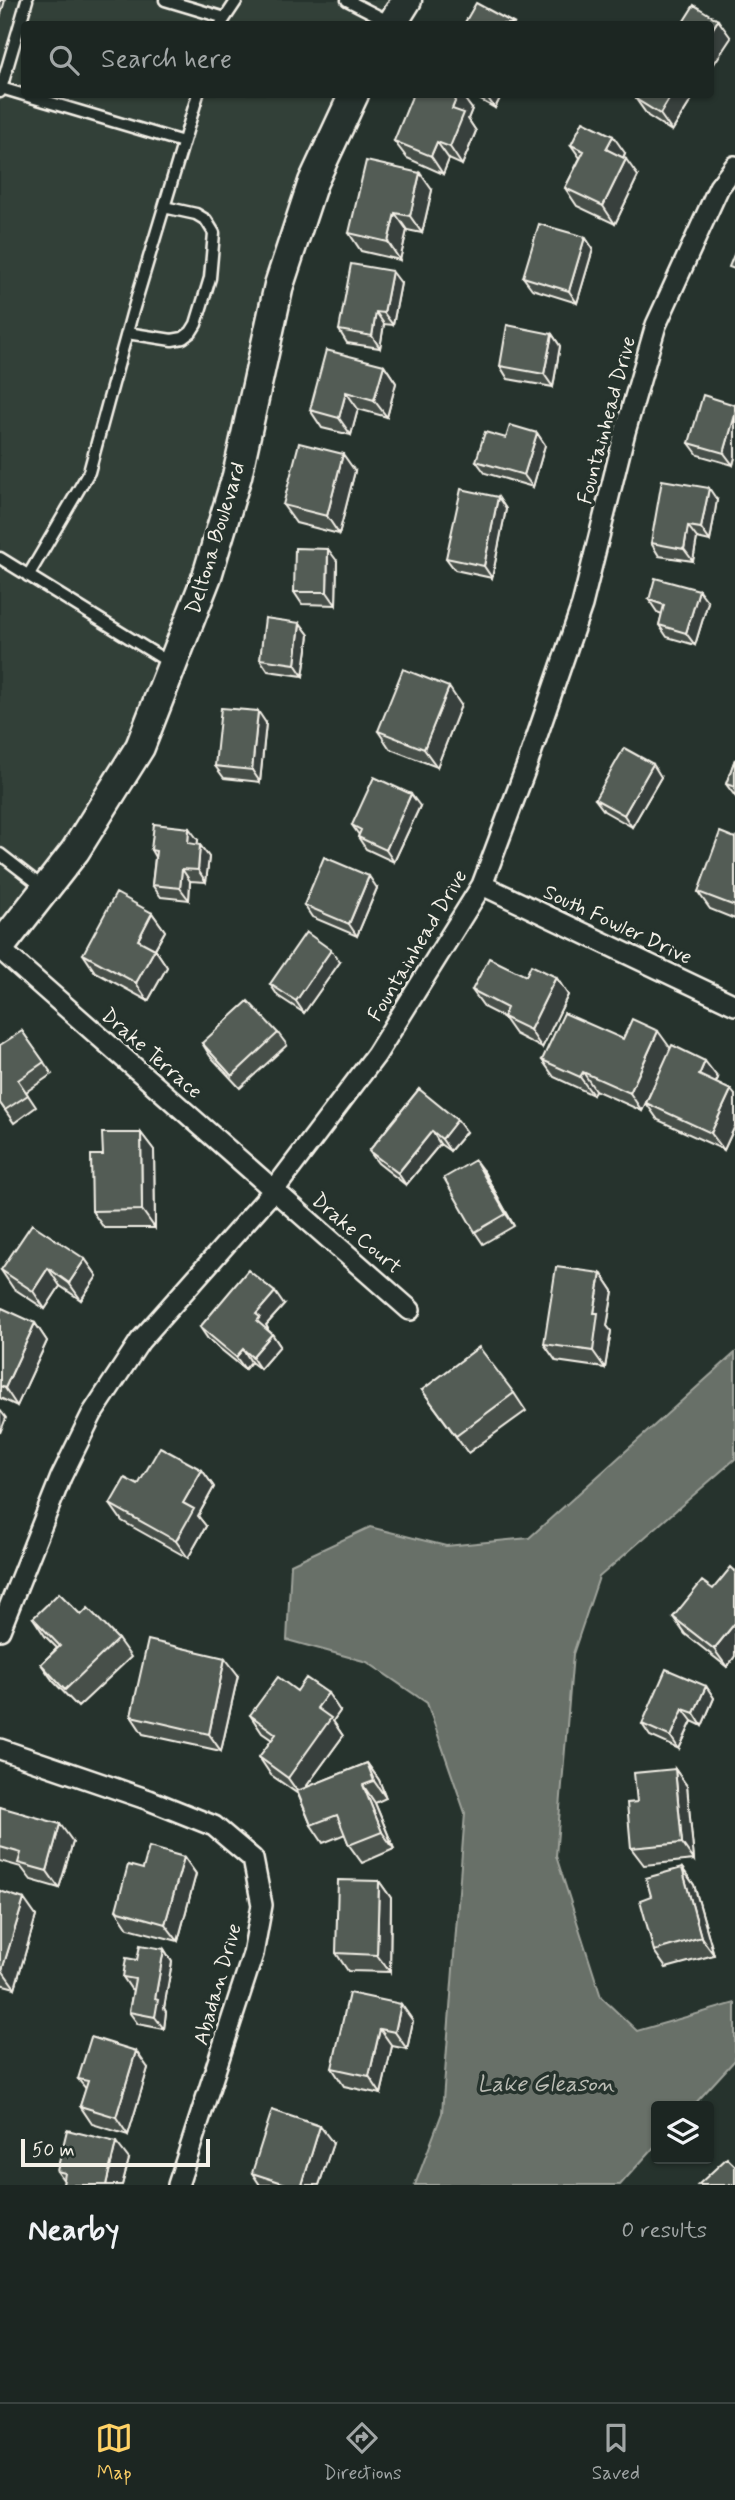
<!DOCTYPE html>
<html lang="en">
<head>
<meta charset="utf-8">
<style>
  :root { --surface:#1c2622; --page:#252e2a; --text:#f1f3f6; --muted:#a0a5a5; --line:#3a4340; --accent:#ffd166 }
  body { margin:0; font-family:Mynerve,sans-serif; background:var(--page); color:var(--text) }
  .controls { position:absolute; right:21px; bottom:21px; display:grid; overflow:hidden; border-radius:7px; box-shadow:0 2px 5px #0004 }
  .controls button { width:63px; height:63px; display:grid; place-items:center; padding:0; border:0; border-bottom:2px solid var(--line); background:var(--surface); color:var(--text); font:35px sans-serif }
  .scale { position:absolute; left:21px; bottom:18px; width:189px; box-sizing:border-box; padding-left:7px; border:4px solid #f4f1e8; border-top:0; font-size:19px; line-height:24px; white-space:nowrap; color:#f4f1e8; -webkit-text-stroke:5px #26332d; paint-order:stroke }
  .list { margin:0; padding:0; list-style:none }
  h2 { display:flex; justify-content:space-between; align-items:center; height:91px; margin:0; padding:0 28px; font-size:30px }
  h2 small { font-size:23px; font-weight:400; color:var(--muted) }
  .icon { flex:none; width:38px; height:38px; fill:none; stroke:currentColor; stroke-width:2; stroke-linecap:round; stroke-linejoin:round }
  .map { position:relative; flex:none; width:735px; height:2185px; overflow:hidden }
  .search { position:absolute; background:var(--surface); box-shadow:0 2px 5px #0004; left:21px; right:21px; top:21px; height:77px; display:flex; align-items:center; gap:18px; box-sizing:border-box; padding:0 24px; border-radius:7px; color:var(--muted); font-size:26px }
  .sheet { height:217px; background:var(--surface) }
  nav { display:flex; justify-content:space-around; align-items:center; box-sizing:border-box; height:98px; border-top:2px solid var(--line); background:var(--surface); font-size:19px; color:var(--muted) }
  nav a { display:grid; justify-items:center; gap:4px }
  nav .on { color:var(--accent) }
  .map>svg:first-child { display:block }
  .built { fill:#333f39 }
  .water { fill:#676f68; stroke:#9fa39b; stroke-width:2 }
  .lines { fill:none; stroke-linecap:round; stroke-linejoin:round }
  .lane-casing { stroke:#f4f1e8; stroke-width:15 }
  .street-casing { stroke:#f4f1e8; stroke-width:24 }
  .secondary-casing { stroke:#f4f1e8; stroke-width:33 }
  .lane { stroke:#26332d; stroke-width:10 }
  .street { stroke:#26332d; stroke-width:19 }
  .secondary { stroke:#26332d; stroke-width:28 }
  .wall { fill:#474f49; stroke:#f4f1e8; stroke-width:2 }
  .shaded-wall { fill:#39403c; stroke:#f4f1e8; stroke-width:2 }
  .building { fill:#525c55; stroke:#f4f1e8; stroke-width:2 }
  .labels { text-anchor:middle; stroke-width:7; stroke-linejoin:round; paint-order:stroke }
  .street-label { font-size:21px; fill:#f4f1e8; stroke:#26332d }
  .water-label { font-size:23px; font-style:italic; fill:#bcbdb5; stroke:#26332d }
</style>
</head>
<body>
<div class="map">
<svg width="735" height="2185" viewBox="0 0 735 2185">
  <rect width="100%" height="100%" fill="#26332d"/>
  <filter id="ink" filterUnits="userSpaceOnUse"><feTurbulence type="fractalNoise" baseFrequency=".0143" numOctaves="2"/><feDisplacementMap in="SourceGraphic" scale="14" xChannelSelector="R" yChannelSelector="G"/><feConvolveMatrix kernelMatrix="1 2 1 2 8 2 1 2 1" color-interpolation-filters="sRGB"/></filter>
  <g filter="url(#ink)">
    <path class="built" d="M0,0H391L377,24H24V94L338,95L302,176L225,471L195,571L128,740L73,832L0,925Z"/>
    <path class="water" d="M735,1353V1459L599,1577L573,1654L556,1856L601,1997L637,2031L735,2003V2060L693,2106H656V2145L620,2185H415L442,2113L465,1813L427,1703L367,1662L287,1640L291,1564L370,1527L446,1546L529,1538Z"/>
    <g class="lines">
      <g class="lane-casing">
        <path id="lane" d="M165,0L225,18
          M347,0L390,22
          M221,24L237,0
          M1,88L183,142
          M0,92L27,0
          M127,333L172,340L183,338L191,332L196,324L210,278L214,233L206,220L196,214L164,207
          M0,558L170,663
          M28,576L89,472L132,314L198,94
          M0,854L44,888"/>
      </g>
      <g class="street-casing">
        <path id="street" d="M482,885L735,1005
          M0,949L410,1310
          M0,1630L61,1477L92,1414L140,1341L274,1190L376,1055L482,885L527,765L582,605L625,432L656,325L719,187L735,166
          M0,1749L149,1800L214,1826L253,1859L262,1905L253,1954L178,2185"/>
      </g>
      <g class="secondary-casing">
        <path id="secondary" d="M392,24L407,0
          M0,947L75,851L140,747L207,576L237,476L279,285L313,182L354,94"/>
      </g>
      <use href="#lane" class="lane"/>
      <use href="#street" class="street"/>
      <use href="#secondary" class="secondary"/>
    </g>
    <path class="wall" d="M470,94H502L495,108Z
      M638,94H695L672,131L648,116L636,99Z
      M472,109L468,119L476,131L462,165L449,159L443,174L407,158L394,141Z
      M571,145L625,153L623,158L638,176L615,224L577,206L565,188L580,158Z
      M432,190L422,233L407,230L400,260L361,251L349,233Z
      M585,237L593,249L577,303L532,289L523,277Z
      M401,283L393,325L384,324L380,348L347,343L339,330Z
      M552,334L560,346L553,387L508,379L500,366Z
      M384,365L396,383L387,417L358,409L351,435L322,428L310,410Z
      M735,405V457L733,465L698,455L689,443Z
      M537,433L545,445L533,487L485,473L476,461Z
      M355,471L339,534L296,523L283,505Z
      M498,497L506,509L492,578L455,570L446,558Z
      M717,500L710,541L697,538L693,561L659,556L651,543Z
      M337,561L336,605L302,604L294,592Z
      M649,600L708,602L695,645L667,637L659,625L662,614L657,612Z
      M300,623L309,635L303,676L268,671L260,659Z
      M461,705L437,767L390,749L378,731Z
      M266,723L260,782L224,778L215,766Z
      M735,759V796L726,784Z
      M661,777L632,827L604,811L595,799Z
      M420,806L394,862L366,849L358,837L359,835L352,825Z
      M735,838V919L710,909L698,892Z
      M198,840L197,844L200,845L209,857L206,882L190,881L189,900L161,897L152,885L155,857L151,850Z
      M377,888L357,936L312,917L304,905Z
      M152,913L165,931L155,949L167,967L148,1001L95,972L83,954Z
      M340,962L304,1013L278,996L270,984Z
      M526,976L556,977L568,995L542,1048L515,1034L503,1017L485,1008L472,990Z
      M22,1031L52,1074L26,1092L36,1107L14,1123L0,1103Z
      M278,1033L287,1045L240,1088L210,1056L202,1043Z
      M623,1039L671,1049L642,1111L595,1090L593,1095L554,1077L542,1060Z
      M718,1078L716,1083L735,1095V1126L724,1150L658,1120L646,1103Z
      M419,1089L466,1132L450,1151L440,1144L406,1185L378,1163L369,1151Z
      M141,1133L154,1150L155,1228H104L92,1211L103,1155Z
      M484,1172L514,1226L483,1244L475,1232Z
      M85,1259L97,1276L81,1300L60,1286L45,1309L13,1288L1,1270Z
      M601,1273L613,1291L607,1326L611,1331L605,1368L556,1361L544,1344Z
      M284,1305L266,1325L268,1329V1330L272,1334L280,1346L260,1369L251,1362L245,1369L208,1339L200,1327Z
      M0,1313L35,1323L47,1341L17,1406L0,1398Z
      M422,1390L514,1393L526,1411L468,1453Z
      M202,1470L214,1487L198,1516L206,1526L188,1558L122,1521L110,1504Z
      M735,1571V1656L727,1667L685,1634L673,1617L713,1589Z
      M81,1615L118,1639L131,1657L78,1707L53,1681L41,1664L57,1648L45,1636L33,1618Z
      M238,1675L221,1751L143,1734L131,1716Z
      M706,1686L714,1698L702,1726L692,1721L679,1749L650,1736L642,1724Z
      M297,1691L340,1711L333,1721L343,1736L305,1788L367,1763L379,1780L386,1798L375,1803L394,1849L362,1863L349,1845L345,1834L323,1843L311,1825L298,1794L271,1775L259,1757L272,1740L262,1733L250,1715Z
      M675,1769L687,1786L694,1860L644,1865L631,1848L637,1802Z
      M0,1807L73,1842L59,1888L31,1880L21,1867L0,1861Z
      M184,1857L196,1874L178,1941L128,1928L116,1910L143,1869Z
      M682,1868L694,1885L714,1955L666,1968L654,1951Z
      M379,1881L391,1898L390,1972L348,1971L336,1953Z
      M0,1891L36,1916L15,1988L0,1984Z
      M164,1949L172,1962L164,2008L166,2012L164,2029L138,2024L129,2012L133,1990L131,1989L123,1977L137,1960Z
      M401,2004L413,2021L407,2049L392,2046L381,2094L344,2086L332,2068Z
      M148,2068L128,2135L92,2124L80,2106L86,2089L78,2079Z
      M333,2143L319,2185H260L252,2173Z
      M129,2159L122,2185H63L64,2181L57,2171Z"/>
    <path class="shaded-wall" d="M0,0H5L0,18Z
      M718,20L731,38L710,70V33Z
      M458,94H461L472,109L468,119L476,131L462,165L450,147L452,109Z
      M485,94H502L495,108Z
      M672,94H695L672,131L660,114Z
      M613,136L625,153L619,167L606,149Z
      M437,142L449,159L443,174L431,156Z
      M626,159L638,176L615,224L603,206Z
      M420,173L432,190L422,233L410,216Z
      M395,213L407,230L400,260L388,242Z
      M585,237L593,249L577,303L569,291Z
      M392,271L401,283L393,325L384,313Z
      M376,312L384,324L380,348L372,336Z
      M552,334L560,346L553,387L544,374Z
      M384,365L396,383L387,417L374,400Z
      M346,392L358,409L351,435L339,418Z
      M735,415V457L733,465L724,453Z
      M537,433L545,445L533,487L524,475Z
      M343,454L355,471L339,534L327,516Z
      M709,488L717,500L710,541L701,528Z
      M498,497L506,509L492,578L484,566Z
      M688,526L697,538L693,561L684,549Z
      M328,549L337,561L336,605L327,592Z
      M699,590L708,602L695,645L686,633Z
      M300,623L309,635L303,676L295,664Z
      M449,687L461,705L437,767L424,749Z
      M258,711L266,723L260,782L252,770Z
      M653,764L661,777L632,827L624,815Z
      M411,794L420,806L394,862L386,850Z
      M189,828L198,840L196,855L188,843Z
      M200,845L209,857L206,882L198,870Z
      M182,869L190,881L189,900L180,888Z
      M369,876L377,888L357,936L349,924Z
      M152,913L165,931L150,957L138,940Z
      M155,949L167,967L148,1001L136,983Z
      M331,950L340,962L304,1013L296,1001Z
      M556,977L568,995L542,1048L530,1030Z
      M658,1031L671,1049L642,1111L630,1093Z
      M705,1061L718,1078L711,1093L699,1075Z
      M583,1072L595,1090L593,1095L580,1077Z
      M731,1090L735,1095V1126L724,1150L711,1133Z
      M457,1120L466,1132L450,1151L442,1139Z
      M432,1131L440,1144L406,1185L398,1173Z
      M141,1133L154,1150L155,1228L142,1210Z
      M475,1160L484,1172L514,1226L506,1214Z
      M85,1259L97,1276L81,1300L69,1283Z
      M48,1268L60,1286L45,1309L33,1291Z
      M601,1273L613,1291L607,1326L611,1331L605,1368L593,1351L594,1313Z
      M275,1292L284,1305L266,1325L268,1329L265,1333L257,1321L256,1314Z
      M35,1323L47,1341L17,1406L5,1388Z
      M272,1334L280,1346L260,1369L252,1357Z
      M243,1349L251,1362L245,1369L236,1357Z
      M0,1410L6,1418L0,1433Z
      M202,1470L214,1487L198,1516L206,1526L188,1558L176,1541L183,1503Z
      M735,1623V1656L727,1667L714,1649Z
      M225,1658L238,1675L221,1751L209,1734Z
      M706,1686L714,1698L702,1726L694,1713Z
      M328,1693L340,1711L333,1721L343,1736L300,1795L288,1778L317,1708Z
      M683,1709L692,1721L679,1749L671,1737Z
      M367,1763L379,1780L386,1798L374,1781Z
      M675,1769L687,1786L694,1860L682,1843Z
      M363,1785L375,1803L394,1849L382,1832Z
      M60,1824L73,1842L59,1888L47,1871Z
      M184,1857L196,1874L178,1941L165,1924Z
      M682,1868L694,1885L714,1955L701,1937Z
      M379,1881L391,1898L390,1972L377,1955Z
      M24,1899L36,1916L15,1988L2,1970Z
      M164,1949L172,1962L164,2008L166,2012L164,2029L155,2017V1999Z
      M401,2004L413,2021L407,2049L395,2032Z
      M380,2029L392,2046L381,2094L369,2076Z
      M136,2051L148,2068L128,2135L116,2117Z
      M320,2126L333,2143L319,2185H302Z
      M116,2142L129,2159L122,2185H106Z"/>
    <path class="building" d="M476,3L515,24H464Z
      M694,5L718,20L710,33V24H682Z
      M413,94H458L452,109L464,113L450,147L437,142L431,156L394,141Z
      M638,94H672L660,114L636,99Z
      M583,121L613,136L606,149L626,159L603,206L565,188L584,151L571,145Z
      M366,161L420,173L410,216L395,213L388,242L349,233Z
      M539,224L585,237L569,291L523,277Z
      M735,252V269L729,267Z
      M351,264L392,271L384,313L376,312L372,336L339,330Z
      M507,325L552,334L544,374L500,366Z
      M326,350L384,365L374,400L346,392L339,418L310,410Z
      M703,395L735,405V415L724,453L689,443Z
      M510,425L537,433L524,475L476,461L485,432L506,438Z
      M299,443L343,454L327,516L283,505Z
      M662,480L709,488L701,528L688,526L684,549L651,543Z
      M461,489L498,497L484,566L446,558Z
      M295,548L328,549L327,592H294Z
      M655,578L699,590L686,633L659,625L664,605L649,600Z
      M265,618L300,623L295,664L260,659Z
      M403,669L449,687L424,749L378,731Z
      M221,708L258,711L252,770L215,766Z
      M624,748L653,764L624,815L595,799Z
      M735,759V787L726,784Z
      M374,777L411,794L386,850L358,837L361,830L352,825Z
      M154,824L189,828L188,843L200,845L198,870L182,869L180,888L152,885L156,851L151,850Z
      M720,832L735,838V906L698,892Z
      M324,857L369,876L349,924L304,905Z
      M116,893L152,913L138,940L155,949L136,983L83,954Z
      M306,932L331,950L296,1001L270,984Z
      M489,958L526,976L531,965L556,977L530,1030L503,1017L507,1008L472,990Z
      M248,1001L278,1033L232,1076L202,1043Z
      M564,1013L623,1039L632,1019L658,1031L630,1093L583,1072L580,1077L542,1060Z
      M22,1031L44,1062L18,1080L28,1095L5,1110L0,1103V1045Z
      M672,1045L705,1061L699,1075L731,1090L711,1133L646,1103Z
      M419,1089L457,1120L442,1139L432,1131L398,1173L369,1151Z
      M102,1133H141L142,1210L92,1211L91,1155H103Z
      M475,1160L506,1214L475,1232L444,1178Z
      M32,1224L85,1259L69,1283L48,1268L33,1291L1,1270Z
      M556,1267L601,1273L594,1313H598L593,1351L544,1344Z
      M248,1270L275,1292L256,1314L260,1317L257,1321L272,1334L252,1357L243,1349L236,1357L200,1327Z
      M2,1308L35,1323L5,1388L0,1386V1313Z
      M479,1347L514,1393L456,1436L422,1390Z
      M160,1447L202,1470L183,1503L194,1509L176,1541L110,1504L125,1478L138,1485Z
      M731,1567L735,1571V1623L714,1649L673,1617L702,1581L713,1589Z
      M59,1593L81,1615L88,1608L118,1639L65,1690L41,1664L60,1646L33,1618Z
      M148,1640L225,1658L209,1734L131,1716Z
      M666,1669L706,1686L694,1713L683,1709L671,1737L642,1724Z
      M278,1677L297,1691L306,1678L328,1693L317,1708L331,1718L288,1778L259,1757L276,1734L250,1715Z
      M367,1763L374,1781L363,1785L382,1832L349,1845L337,1815L311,1825L297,1791Z
      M675,1769L682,1843L631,1848L627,1803L637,1802L634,1773Z
      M0,1807L60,1824L47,1871L18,1863L21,1853L0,1847Z
      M149,1847L184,1857L165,1924L116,1910L128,1865L143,1869Z
      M682,1868L701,1937L654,1951L640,1900L651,1896L646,1878Z
      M338,1880L379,1881L377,1955L336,1953Z
      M0,1891L24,1899L2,1970H0Z
      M140,1945L164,1949L155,1999L158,2000L155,2017L129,2012L135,1979L123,1977L126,1958L137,1960Z
      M349,1993L401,2004L395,2032L380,2029L369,2076L332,2068Z
      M91,2037L136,2051L116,2117L80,2106L88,2081L78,2079Z
      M272,2110L320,2126L302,2185H289L252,2173Z
      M67,2130L116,2142L106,2185H63L65,2173L57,2171Z
      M727,2158L735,2166V2185H698Z"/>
  </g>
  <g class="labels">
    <g class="street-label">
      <text transform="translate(606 420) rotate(-75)" y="7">Fountainhead Drive</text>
      <text transform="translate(215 538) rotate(-73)" y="7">Deltona Boulevard</text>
      <text transform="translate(618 924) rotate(25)" y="7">South Fowler Drive</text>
      <text transform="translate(417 945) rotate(-59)" y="7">Fountainhead Drive</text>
      <text transform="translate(152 1053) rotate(41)" y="7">Drake Terrace</text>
      <text transform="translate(357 1233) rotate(41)" y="7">Drake Court</text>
      <text transform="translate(217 1984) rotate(-74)" y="7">Abadan Drive</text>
    </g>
    <g class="water-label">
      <text x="546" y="2091">Lake Gleason</text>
    </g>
  </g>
</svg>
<div class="controls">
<button><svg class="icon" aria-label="layers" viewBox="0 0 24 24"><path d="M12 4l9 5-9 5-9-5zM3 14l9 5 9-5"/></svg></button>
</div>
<div class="scale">50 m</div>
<div class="search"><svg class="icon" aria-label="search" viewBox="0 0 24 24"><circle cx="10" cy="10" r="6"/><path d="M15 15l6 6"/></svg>Search here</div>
</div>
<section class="sheet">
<h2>Nearby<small>0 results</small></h2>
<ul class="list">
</ul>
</section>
<nav>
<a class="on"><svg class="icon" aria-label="map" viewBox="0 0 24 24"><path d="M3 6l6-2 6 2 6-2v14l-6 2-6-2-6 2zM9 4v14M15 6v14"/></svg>Map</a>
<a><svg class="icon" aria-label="directions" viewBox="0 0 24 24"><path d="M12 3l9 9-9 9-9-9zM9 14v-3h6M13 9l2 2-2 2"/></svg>Directions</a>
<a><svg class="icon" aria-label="saved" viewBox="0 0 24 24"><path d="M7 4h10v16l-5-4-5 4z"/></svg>Saved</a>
</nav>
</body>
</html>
